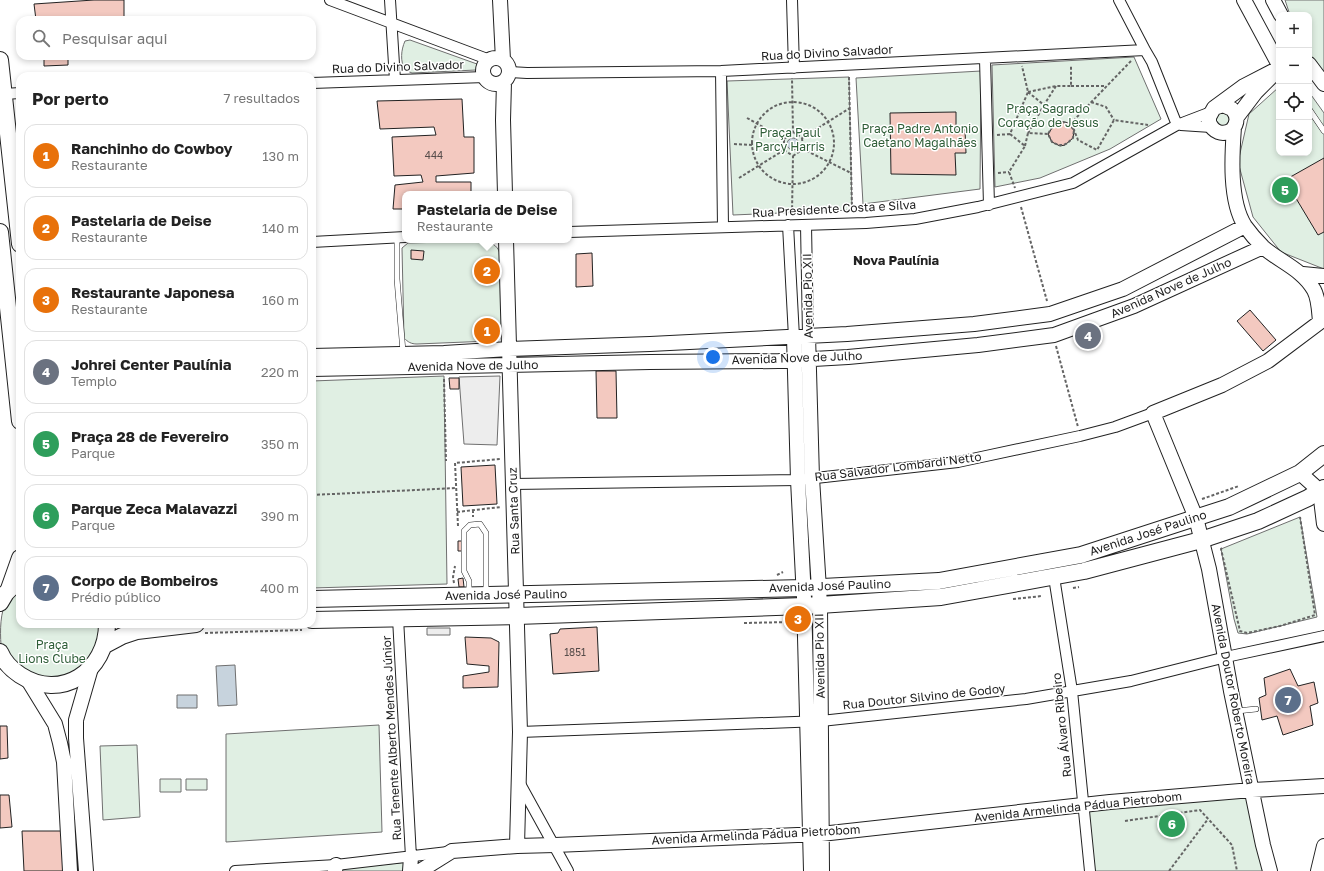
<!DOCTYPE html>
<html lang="pt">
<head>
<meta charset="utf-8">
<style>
  :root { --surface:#fff; --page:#f2f2f2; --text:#222; --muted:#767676; --line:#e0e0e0; --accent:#1a73e8 }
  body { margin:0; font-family:"Golos Text",sans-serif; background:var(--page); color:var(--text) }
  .controls { position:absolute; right:12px; top:12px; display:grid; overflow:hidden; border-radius:8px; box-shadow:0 2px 6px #0003 }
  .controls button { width:36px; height:36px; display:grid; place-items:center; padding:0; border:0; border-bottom:1px solid var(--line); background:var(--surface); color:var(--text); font:20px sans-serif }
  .you { position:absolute; left:713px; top:357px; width:14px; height:14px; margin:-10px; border:3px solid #fff; border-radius:50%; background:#1a73e8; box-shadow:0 0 0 6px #1a73e833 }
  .badge { display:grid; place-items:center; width:26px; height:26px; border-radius:50%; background:var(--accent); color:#fff; font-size:13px; font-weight:700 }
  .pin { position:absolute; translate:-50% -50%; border:2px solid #fff; box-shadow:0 1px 4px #0006 }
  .popup { position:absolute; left:402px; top:191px; width:170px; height:52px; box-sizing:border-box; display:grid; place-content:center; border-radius:8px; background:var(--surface); filter:drop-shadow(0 1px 3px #0005); font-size:13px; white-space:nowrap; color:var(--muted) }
  .popup b { font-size:15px; color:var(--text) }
  .popup::after { content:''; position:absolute; left:50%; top:100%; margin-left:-8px; border:8px solid transparent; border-top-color:var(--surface) }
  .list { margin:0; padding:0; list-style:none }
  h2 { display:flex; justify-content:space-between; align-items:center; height:52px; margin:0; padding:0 16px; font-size:17px }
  h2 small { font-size:13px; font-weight:400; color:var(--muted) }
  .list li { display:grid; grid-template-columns:26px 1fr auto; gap:12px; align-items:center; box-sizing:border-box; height:64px; margin:0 8px 8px; padding:0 8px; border:1px solid var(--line); border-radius:12px }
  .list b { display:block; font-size:15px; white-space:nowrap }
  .list p { margin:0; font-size:13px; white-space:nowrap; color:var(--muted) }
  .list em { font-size:13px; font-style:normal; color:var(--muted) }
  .icon { flex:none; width:22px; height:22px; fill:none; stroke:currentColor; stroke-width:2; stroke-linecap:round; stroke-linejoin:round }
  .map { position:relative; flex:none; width:1324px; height:871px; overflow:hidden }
  .search { position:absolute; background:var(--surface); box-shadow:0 2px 6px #0003; left:16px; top:16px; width:300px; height:44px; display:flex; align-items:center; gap:10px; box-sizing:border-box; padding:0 14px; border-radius:12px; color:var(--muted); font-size:15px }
  .panel { position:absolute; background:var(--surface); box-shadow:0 2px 6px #0003; left:16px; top:72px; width:300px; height:556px; border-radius:12px }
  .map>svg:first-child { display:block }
  .green { fill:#e0efe3; stroke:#6f6f6f }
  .parking { fill:#ededed; stroke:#6f6f6f }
  .water { fill:#c7d3dd; stroke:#6f6f6f }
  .building { fill:#f3c9c0; stroke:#222 }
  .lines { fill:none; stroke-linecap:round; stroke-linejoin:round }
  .lane-casing { stroke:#222; stroke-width:6 }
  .street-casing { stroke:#222; stroke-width:12 }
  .secondary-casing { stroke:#222; stroke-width:16 }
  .primary-casing { stroke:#222; stroke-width:18 }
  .path { stroke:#646464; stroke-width:2; stroke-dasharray:3 2; stroke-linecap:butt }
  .lane { stroke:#fff; stroke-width:5 }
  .street { stroke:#fff; stroke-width:10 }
  .secondary { stroke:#fff; stroke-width:14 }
  .primary { stroke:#fff; stroke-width:16 }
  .labels { text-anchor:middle; stroke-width:3; stroke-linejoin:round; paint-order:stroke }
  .number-label { font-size:10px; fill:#564c4a }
  .street-label { font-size:12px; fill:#222; stroke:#fff }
  .park-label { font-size:12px; fill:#2f5e38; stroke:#fff }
  .neighbourhood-label { font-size:13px; font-weight:bold; fill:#222; stroke:#fff }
</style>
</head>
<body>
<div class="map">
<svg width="1324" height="871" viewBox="0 0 1324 871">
  <rect width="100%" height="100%" fill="#fff"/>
  <path class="green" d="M1285,0H1324V84L1309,64V15H1290Z
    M410,40L477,64L478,68L476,70L412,73L405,70C400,61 401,50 405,41Z
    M1134,57L1161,119L1110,149L1040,178L995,187L992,65Z
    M981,71L980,189L863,204L856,78Z
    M849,77L852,210L733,215L727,81Z
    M1279,87V153H1309V92L1324,113V269L1281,252L1253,217L1238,162L1249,114Z
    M1215,109L1230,115C1229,123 1227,125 1220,127L1211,114Z
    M482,241C491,242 497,245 500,253L503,331C500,336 497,340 490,341L417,344C411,344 408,342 404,338L402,248L408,243Z
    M444,376L447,584L312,588V381Z
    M1300,517L1317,617L1247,634L1238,633L1234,619L1221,549Z
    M20,586V624H103L104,628L85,668L54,681L21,672L1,645C0,631 0,612 7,600C10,595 16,590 20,586Z
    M379,725L382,832L226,842V734Z
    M137,745L140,817L103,820L100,746Z
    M160,779H181V792H160Z
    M186,779H207V790H186Z
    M1252,790L1269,871H1089L1083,806Z
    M408,862L406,871H339V869Z"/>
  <path class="parking" d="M500,376L497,445L464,444L459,377Z
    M427,628H450V635H427Z"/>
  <path class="water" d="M787 144a6 6 0 1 1 12 0a6 6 0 1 1-12 0Z
    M235,665L237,705L218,706L216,666Z
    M177,695H197V708H177Z"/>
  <path class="building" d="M94,0H124V19L36,20L34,4Z
    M44,56H68V65L44,66Z
    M462,99L464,137H474V173L436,176V182H471V194H405V209H393L395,185L423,182L421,175L394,176L392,137L436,135L434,127L380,129L377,101Z
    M956,112V130H965L966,153H955L956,175L891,174L890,113Z
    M1060,121L1068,123L1074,130L1073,138L1065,145L1060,146L1052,142L1048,134L1054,125Z
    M1324,158V232L1318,235L1285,180Z
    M411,250L424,251L423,260L411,259Z
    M592,253L593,286L576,287V254Z
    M494,261L496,280L479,281L478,262Z
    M1250,310L1276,340L1263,351L1237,321Z
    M483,322L497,327L492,340L478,335Z
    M596,371H616L617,418H597Z
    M449,378H459V389H450Z
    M495,465L497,504L463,506L461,467Z
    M458,541H462V551H458Z
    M463,578L464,587H459L458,579Z
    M597,627L599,671L553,674L550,634L558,633L560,629Z
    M465,637L491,638L499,642L498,687L463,688V676L489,672V666L467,664Z
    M1290,669L1298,686L1314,682L1318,703L1310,706L1313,725L1283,735L1277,716L1262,720L1259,698L1266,695L1264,678Z
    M0,726H7L8,758L0,759Z
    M0,795H9L12,827L0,828Z
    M22,831H65L66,871H24Z"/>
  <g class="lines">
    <g class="lane-casing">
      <path id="lane" d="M1309,109L1324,131
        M397,238V279L403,352
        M469,593V581L464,571V531L470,525L480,524L486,533V592
        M1237,711L1256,709"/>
    </g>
    <g class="street-casing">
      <path id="street" d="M330,0L490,60
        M390,0L395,80
        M792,0L794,68
        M1119,0L1145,50L1152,62L1177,125
        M985,59L989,205
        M721,71L723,227
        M510,72L527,73L721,71L1145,50
        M312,83L485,77
        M4,94L20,93
        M1181,125L1211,127
        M788,225L794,337
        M806,225L808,335
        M569,232L866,223L915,219L978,207L1073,183L1177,125L1211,112
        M312,242L405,237
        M513,484L798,480L958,462L1080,436L1115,427L1153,413
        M1054,577L1072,691L1090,871
        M398,618L411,857
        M520,732L821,721L1026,699L1131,681L1226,657L1324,636
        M519,782L568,871
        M235,871L336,865L448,852"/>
    </g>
    <g class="secondary-casing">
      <path id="secondary" d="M500,0L503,60
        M1244,0L1279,65
        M1273,0L1281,15
        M483 71a13 13 0 1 1 26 0a13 13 0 1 1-26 0Z
        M1309,64L1324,84
        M504,82L503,120L505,194
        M1214,108L1223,105L1232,109C1238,116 1238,123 1232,130C1222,136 1213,132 1209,122V117L1214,108L1244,86L1279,68
        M1237,117L1256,92L1271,77
        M1234,127C1232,155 1229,201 1245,226C1250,233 1257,241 1263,247C1280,262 1302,269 1314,290C1319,299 1319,312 1320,322
        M506,240L520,732L517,846
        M1303,274L1324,276
        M808,335L812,478L820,605L822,871
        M794,337L798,480L804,598L811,871
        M312,356L444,353L509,349L650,344L847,334L974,324L1050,314L1123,289L1245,226
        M312,369L650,362L779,361L848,357L978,345L1054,335L1134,306L1263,247
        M1300,473L1320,491L1324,524
        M28,680L55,724L60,743L64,762L70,871
        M86,871L76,738V720L91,668
        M335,871L336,865
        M410,871L411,857
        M420,871L452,851L517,846L555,845L821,834L1110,802L1252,790L1324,786
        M1270,871L1263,845L1231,691L1209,569L1196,518L1153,413L1222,385L1268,361L1324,319
        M1318,871L1324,846"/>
    </g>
    <g class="primary-casing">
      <path id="primary" d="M0,60L20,244
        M0,232L20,421
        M9,589L20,558
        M312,599L803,588L939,581L1081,555L1229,507L1300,473L1324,454
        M0,603L6,593L17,582
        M312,620L517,616L804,606L941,597L1084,571L1201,540L1258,521L1308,498L1324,488
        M105,645L122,636L137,631L196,624
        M0,652C4,662 11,669 20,675C61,702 107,671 107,624"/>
    </g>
    <path class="path" d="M1131,61L1075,119L1074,130L1078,140L1097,150L1114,120L1148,125
      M849,77L852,210
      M1071,86H1106
      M1028,92L1056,86H1071V65
      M1028,92L1044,105L1056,86
      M1091,102L1106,107L1114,120
      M752 143a41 41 0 1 1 82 0a41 41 0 1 1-82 0Z
      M747,118L784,139
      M793,132L802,138L850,108
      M1028,133L1044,105
      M1010,134L1025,146L1009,172L1015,188
      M997,135L1010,134L1028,92L1022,66
      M802,138L803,149L851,173
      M784,139L793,132L792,78
      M734,144L752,145
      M1025,146L1028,133L1048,134L1052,142C1061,147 1065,146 1073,138L1074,130L1068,123C1057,121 1054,123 1048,134
      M784,150L793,156L792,212
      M793,156L803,149
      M998,173L1009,172
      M739,178L784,150V139
      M1021,207L1047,301
      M1056,346L1078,427
      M444,379L446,461
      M312,495L456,488
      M1202,499L1239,486
      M473,510V517
      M457,512L501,507
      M458,526L455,463L501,459
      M1222,548L1221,549L1240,631L1247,633L1280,626L1315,615L1300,517
      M777,575L783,572
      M454,583L453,577L455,566
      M1073,588L1079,587
      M1013,599L1042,596
      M744,623L789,622
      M205,633L302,630
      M1125,821L1200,810L1232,845L1237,871
      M1169,871L1208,819"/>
    <use href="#lane" class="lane"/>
    <use href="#street" class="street"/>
    <use href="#secondary" class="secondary"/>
    <use href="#primary" class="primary"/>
  </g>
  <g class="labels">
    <g class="number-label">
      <text x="434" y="159">444</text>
      <text x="575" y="656">1851</text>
    </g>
    <g class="street-label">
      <text transform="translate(827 53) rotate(-3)" y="4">Rua do Divino Salvador</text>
      <text transform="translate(398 67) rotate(-2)" y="4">Rua do Divino Salvador</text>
      <text transform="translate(834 209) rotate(-3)" y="4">Rua Presidente Costa e Silva</text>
      <text transform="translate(1171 288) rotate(-24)" y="4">Avenida Nove de Julho</text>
      <text transform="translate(808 296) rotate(-91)" y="4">Avenida Pio XII</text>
      <text transform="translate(797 358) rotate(-2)" y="4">Avenida Nove de Julho</text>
      <text transform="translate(473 366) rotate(-1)" y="4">Avenida Nove de Julho</text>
      <text transform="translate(898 467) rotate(-7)" y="4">Rua Salvador Lombardi Netto</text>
      <text transform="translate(514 511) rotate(-92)" y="4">Rua Santa Cruz</text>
      <text transform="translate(1148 533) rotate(-18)" y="4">Avenida José Paulino</text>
      <text transform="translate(830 586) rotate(-2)" y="4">Avenida José Paulino</text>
      <text transform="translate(506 595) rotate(-1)" y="4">Avenida José Paulino</text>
      <text transform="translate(820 656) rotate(-91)" y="4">Avenida Pio XII</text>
      <text transform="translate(1233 694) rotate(79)" y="4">Avenida Doutor Roberto Moreira</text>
      <text transform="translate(924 697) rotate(-6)" y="4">Rua Doutor Silvino de Godoy</text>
      <text transform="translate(1062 725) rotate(-96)" y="4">Rua Álvaro Ribeiro</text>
      <text transform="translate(392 738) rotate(-93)" y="4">Rua Tenente Alberto Mendes Júnior</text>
      <text transform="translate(1078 807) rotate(-6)" y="4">Avenida Armelinda Pádua Pietrobom</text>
      <text transform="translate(756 835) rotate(-3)" y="4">Avenida Armelinda Pádua Pietrobom</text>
    </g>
    <g class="park-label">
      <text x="1048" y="113">Praça Sagrado<tspan x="1048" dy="14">Coração de Jesus</tspan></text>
      <text x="920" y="133">Praça Padre Antonio<tspan x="920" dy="14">Caetano Magalhães</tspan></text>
      <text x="790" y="137">Praça Paul<tspan x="790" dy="14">Parcy Harris</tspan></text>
      <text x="52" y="649">Praça<tspan x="52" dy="14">Lions Clube</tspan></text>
    </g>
    <g class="neighbourhood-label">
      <text x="896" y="265">Nova Paulínia</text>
    </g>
  </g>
</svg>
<div class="controls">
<button>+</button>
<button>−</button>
<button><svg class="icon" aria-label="locate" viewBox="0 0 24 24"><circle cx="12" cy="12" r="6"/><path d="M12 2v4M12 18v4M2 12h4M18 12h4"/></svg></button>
<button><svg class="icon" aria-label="layers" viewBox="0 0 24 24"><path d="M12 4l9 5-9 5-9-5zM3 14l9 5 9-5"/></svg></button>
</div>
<div class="you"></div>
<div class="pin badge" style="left:487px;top:331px;background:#e8710a">1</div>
<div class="pin badge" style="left:487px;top:271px;background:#e8710a">2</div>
<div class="popup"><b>Pastelaria de Deise</b>Restaurante</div>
<div class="pin badge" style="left:798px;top:619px;background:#e8710a">3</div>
<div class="pin badge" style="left:1088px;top:336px;background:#6b7280">4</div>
<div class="pin badge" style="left:1285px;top:190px;background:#2e9e5b">5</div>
<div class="pin badge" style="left:1172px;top:824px;background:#2e9e5b">6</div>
<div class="pin badge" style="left:1288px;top:700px;background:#5c6f8a">7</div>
<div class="search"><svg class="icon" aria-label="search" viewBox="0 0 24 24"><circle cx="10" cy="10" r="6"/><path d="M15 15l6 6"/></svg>Pesquisar aqui</div>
<section class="panel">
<h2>Por perto<small>7 resultados</small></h2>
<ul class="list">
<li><span class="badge" style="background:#e8710a">1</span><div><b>Ranchinho do Cowboy</b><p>Restaurante</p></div><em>130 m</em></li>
<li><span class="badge" style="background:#e8710a">2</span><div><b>Pastelaria de Deise</b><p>Restaurante</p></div><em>140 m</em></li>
<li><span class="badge" style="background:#e8710a">3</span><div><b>Restaurante Japonesa</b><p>Restaurante</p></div><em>160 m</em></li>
<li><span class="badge" style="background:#6b7280">4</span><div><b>Johrei Center Paulínia</b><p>Templo</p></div><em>220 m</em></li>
<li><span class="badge" style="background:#2e9e5b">5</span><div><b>Praça 28 de Fevereiro</b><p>Parque</p></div><em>350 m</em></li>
<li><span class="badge" style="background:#2e9e5b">6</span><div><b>Parque Zeca Malavazzi</b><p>Parque</p></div><em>390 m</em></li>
<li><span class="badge" style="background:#5c6f8a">7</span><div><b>Corpo de Bombeiros</b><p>Prédio público</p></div><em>400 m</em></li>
</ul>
</section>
</div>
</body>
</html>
